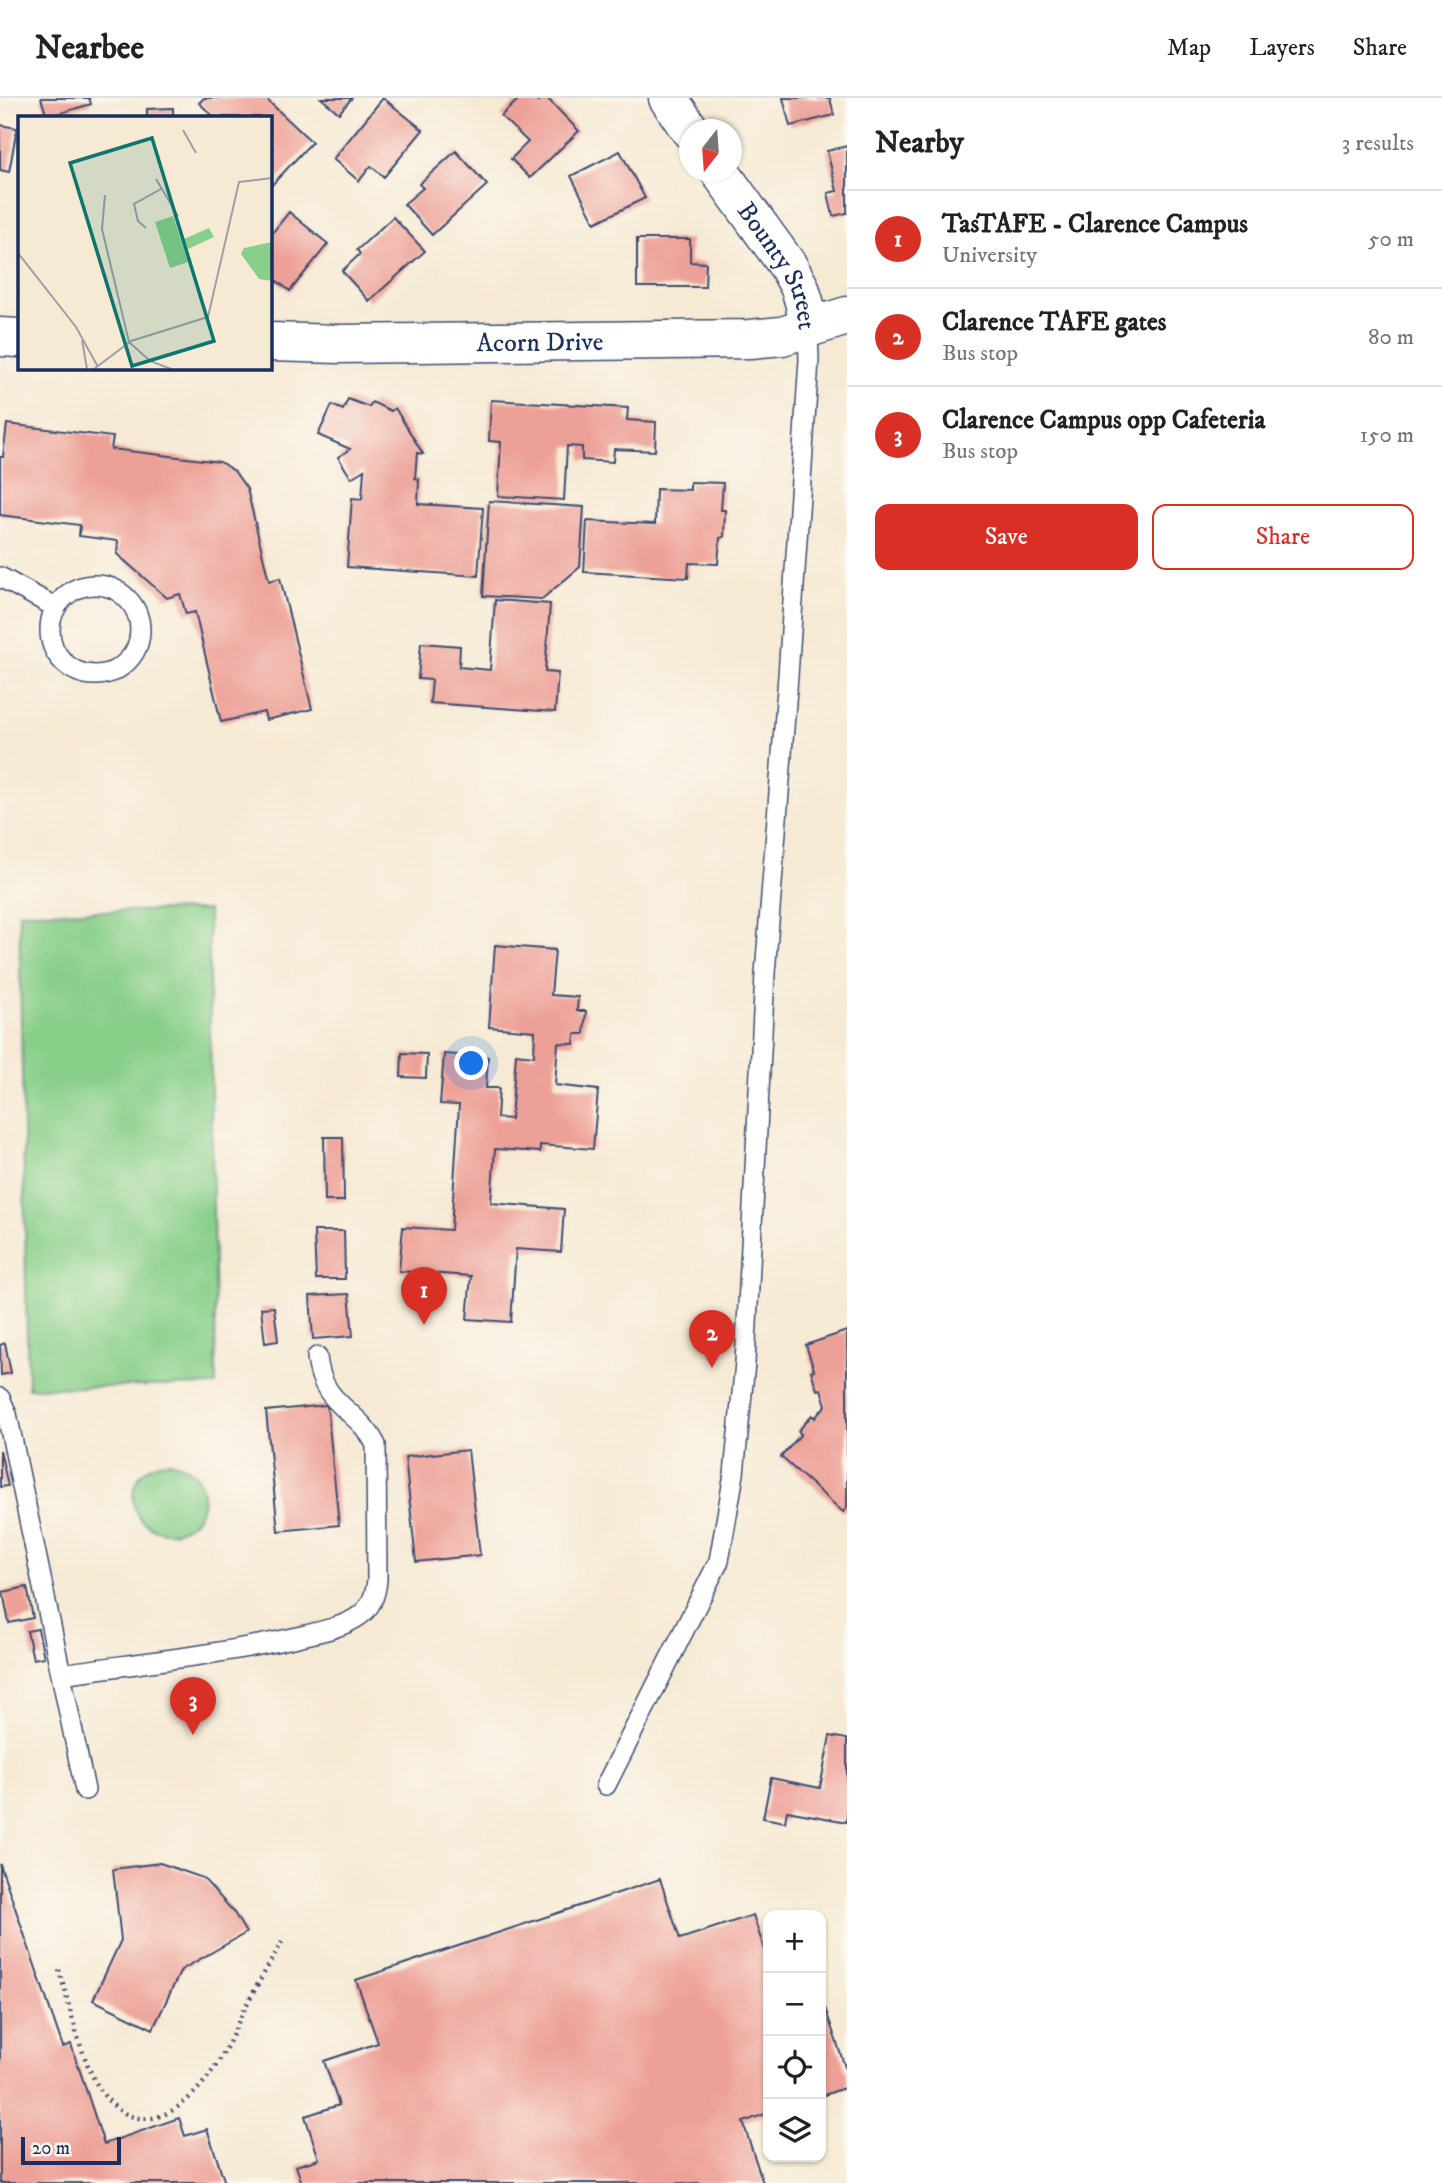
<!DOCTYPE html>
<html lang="en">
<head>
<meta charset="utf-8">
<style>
  :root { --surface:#fff; --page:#f2f2f2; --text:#222; --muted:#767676; --line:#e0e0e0; --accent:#d93025 }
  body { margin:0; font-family:"IM FELL DW Pica",serif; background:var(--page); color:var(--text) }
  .controls { position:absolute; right:21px; bottom:21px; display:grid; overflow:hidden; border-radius:14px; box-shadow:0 2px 5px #0004 }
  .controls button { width:63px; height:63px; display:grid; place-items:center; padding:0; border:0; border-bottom:2px solid var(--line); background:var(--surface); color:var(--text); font:35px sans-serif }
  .compass { position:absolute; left:679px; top:21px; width:63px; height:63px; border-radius:50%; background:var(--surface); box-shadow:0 2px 5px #0004; rotate:197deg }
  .scale { position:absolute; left:21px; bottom:18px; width:100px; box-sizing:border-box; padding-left:7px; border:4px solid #1b2f5e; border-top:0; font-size:19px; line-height:24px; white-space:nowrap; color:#1b2f5e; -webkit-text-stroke:5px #fbf7ec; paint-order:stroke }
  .you { position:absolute; left:472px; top:966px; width:24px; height:24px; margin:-18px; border:5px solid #fff; border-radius:50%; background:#1a73e8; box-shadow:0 0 0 10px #1a73e833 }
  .badge { display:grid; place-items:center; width:46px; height:46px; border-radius:50%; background:var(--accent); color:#fff; font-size:23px; font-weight:700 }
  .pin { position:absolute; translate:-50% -58px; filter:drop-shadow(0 2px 4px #0008) }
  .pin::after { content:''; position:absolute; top:37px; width:24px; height:21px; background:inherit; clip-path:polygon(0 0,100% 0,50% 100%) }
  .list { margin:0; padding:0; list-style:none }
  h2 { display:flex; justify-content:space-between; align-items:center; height:91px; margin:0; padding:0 28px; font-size:30px }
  h2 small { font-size:23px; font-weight:400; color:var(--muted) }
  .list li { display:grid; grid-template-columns:46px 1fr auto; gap:21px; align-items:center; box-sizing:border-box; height:98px; padding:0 28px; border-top:2px solid var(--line) }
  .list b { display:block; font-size:26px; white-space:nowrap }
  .list p { margin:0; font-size:23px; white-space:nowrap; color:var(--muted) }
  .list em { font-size:23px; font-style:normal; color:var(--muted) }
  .actions { display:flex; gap:14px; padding:21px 28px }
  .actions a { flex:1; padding:16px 0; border:2px solid var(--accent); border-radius:14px; text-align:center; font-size:24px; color:var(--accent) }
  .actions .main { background:var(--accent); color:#fff }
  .icon { flex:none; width:38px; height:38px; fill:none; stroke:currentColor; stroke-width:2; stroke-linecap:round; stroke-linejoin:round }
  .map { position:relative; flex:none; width:847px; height:2085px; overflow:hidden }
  header { display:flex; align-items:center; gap:42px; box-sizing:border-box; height:98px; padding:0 35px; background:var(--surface); border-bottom:2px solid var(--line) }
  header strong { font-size:33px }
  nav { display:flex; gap:38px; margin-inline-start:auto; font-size:24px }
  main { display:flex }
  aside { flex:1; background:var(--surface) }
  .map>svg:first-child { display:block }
  .green { fill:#88cf8a; stroke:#527f74; stroke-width:2 }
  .building { fill:#eda097 }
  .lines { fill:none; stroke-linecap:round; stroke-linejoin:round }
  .service-casing { stroke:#3c4b70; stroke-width:22 }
  .minor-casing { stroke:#3c4b70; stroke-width:41 }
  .path { stroke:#3c4b70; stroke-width:4.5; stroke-dasharray:2 5; stroke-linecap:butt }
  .service { stroke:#fff; stroke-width:19 }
  .minor { stroke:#fff; stroke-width:38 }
  .labels { text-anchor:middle; stroke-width:7; stroke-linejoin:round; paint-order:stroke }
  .street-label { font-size:26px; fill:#1b2f5e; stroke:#fbf7ec }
  .inset-road { fill:none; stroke:#9e9fa5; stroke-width:2 }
  .view { fill:#0f766e; fill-opacity:0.15; stroke:#0f766e; stroke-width:3.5 }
  .inset-edge { fill:none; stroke:#1b2f5e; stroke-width:3.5 }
</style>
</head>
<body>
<header>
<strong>Nearbee</strong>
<nav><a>Map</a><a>Layers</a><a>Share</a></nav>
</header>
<main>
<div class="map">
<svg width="847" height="2085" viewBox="0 0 847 2085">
  <rect width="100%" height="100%" fill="#fbf7ec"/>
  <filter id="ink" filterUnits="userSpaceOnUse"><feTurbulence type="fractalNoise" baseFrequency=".0143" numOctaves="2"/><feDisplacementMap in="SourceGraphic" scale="14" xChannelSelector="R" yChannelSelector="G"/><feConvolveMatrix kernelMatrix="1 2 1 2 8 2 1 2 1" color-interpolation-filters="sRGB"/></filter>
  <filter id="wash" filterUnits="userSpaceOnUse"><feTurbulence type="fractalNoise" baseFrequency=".00686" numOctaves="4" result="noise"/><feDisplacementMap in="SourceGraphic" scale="28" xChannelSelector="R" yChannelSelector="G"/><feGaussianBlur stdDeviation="1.57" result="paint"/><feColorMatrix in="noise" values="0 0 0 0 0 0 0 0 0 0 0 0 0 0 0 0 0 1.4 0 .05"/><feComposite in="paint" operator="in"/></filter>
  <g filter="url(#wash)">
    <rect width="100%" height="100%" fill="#f6ead5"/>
    <path class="green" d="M208,812L216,1287L28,1290L19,814Z
      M133 1399a35 35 0 1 1 70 0a35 35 0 1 1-70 0Z"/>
    <g id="blocks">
      <path class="building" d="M41,0H89L91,6L47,19Z
        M204,0H265L312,44L270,89V19H214L199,5Z
        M321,0H352L339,15Z
        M383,0L423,32L384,79L371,68L359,83L333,61Z
        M520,0H534L538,4L541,0H547L579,33L530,80L511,61L528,44L501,18Z
        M783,0H830L834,17L790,28Z
        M173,10V19H147V11Z
        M0,27L17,30L9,74L0,72Z
        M847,48V115L833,118L828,95L837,93L827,53Z
        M456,53L487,87L432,137L404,106L423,90L419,86Z
        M620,53L645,100L595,125L571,78Z
        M289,114L328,146L290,193L277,183L270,192V138Z
        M393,119L425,153L369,203L342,173L360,156L357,152Z
        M637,141H690V164L706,165L705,189H637Z
        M348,301L369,309L372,304L391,313L395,310L423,356L417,355L415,380L419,381L418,406L483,410L478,478L347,469L352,400L362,401L364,372L351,380L338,359L350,351L318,337L332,307L343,312Z
        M491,302L628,310L627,322L656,324L655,353L614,351L613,364L582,362V349L567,348L564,402L498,398L501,344L489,343Z
        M7,326L113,339L111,351L220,364L234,373L247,391L269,483L280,480L312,611L266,622L264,614L221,624L195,514L186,516L180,496L167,500L117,456L118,443L79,438L80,427L0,417V359H3Z
        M690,384L723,385L721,412H725L724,439L720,440L718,466L689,465L688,480L584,474L587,423L655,426L656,391L690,392Z
        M489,403L584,409L580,469L542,501L483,498Z
        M495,502L550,506L545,574L558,575L555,614L430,605L432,582L418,581L421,545L460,548L459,569L490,572Z
        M495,847L555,852L551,897L578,899L577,913H586L584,936H575L574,946L558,945L555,987L598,992L593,1051L540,1047V1054L495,1051L491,1105L564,1111L561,1154L516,1151L511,1224L467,1221L471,1178L399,1173L403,1129L451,1132L459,1007L440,1006L444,956L488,959L486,990H499L497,1020L511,1021L516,956L534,958L535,933L489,929Z
        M402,955L427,956L426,980L401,979Z
        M324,1039H343L344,1103H325Z
        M314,1133H344L345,1181H316Z
        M349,1196L353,1238L313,1241L310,1198Z
        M274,1209L278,1243L265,1245L261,1210Z
        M847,1233V1410L843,1414L781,1359L801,1336L798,1333L812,1317L815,1320L826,1307L821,1291L817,1292L811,1273L814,1272L806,1247Z
        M5,1245L11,1275L1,1277L0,1247Z
        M327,1307L339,1427L278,1433L266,1313Z
        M0,1352L8,1388L0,1389Z
        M468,1352L480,1457L416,1464L405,1359Z
        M27,1489L33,1520L9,1525L3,1494Z
        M38,1531L44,1559L33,1561L27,1533Z
        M830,1638L847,1641V1724L787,1713L785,1724L763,1720L771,1680L820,1690Z
        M160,1765L203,1780L233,1813L246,1835L181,1872L153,1931L93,1902L121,1842L113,1771Z
        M0,1766L63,1949L71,1946L104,2046L179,2020L185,2038L207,2031L225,2085H0Z
        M660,1781L680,1841L753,1817L768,1863V2015L743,2024L763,2085H302L296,2068L319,2061L305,2018L339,2007L324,1963L378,1945L356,1882Z
        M821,1898L847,1975V1989L821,1998Z"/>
    </g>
  </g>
  <g filter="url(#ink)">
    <use href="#blocks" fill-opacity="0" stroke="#3c4b70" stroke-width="2"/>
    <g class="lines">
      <g class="service-casing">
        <path id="service" d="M0,479L55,509
          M50 532a45 45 0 1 1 90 0a45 45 0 1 1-90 0Z
          M0,1300L7,1316L85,1692
          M61,1576C139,1565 217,1557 293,1540C313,1535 343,1530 359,1518C372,1509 376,1496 377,1481L376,1347C358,1310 322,1309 317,1259
          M606,1687L719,1463L734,1376L745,1265L765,876L788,578L809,262L808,231"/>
      </g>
      <g class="minor-casing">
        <g id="minor">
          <path d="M668,0L690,32"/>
          <path id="s1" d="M720,74L788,168L800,190L805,207L808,231"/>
          <path d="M0,239L19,240"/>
          <path id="s2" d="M270,244L339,246L750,241L782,238L847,218"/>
        </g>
      </g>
      <path class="path" d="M59,1872C70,1908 83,1974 107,2001C152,2051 203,1994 225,1952C232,1940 237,1926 243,1914C255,1890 269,1867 282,1844"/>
      <use href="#service" class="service"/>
      <use href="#minor" class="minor"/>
    </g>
  </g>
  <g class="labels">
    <g class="street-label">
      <text dy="9" stroke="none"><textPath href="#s1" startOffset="112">Bounty Street</textPath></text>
      <text dy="9" stroke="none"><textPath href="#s2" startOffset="270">Acorn Drive</textPath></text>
    </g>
  </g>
  <g transform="translate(18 18)">
    <rect width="254" height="254" fill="#f6ead5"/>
    <path d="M155,100L170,146L152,152L137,106ZM191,112L196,121L170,133L166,123ZM254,126V165L241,163L223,138L226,132Z" fill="#88cf8a"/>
    <path class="inset-road" d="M165,14L178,37M138,63L160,100M87,79L84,113L111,226L132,245L153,253M128,112L120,105L116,88L143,73M0,137L58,211L80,251M64,224L69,253M76,253L113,225L190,201L221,66L254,62"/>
    <path class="view" d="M134,22L196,225L114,250L52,47Z"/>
    <rect width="254" height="254" class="inset-edge"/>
  </g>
</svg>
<div class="controls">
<button>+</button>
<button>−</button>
<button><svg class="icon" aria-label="locate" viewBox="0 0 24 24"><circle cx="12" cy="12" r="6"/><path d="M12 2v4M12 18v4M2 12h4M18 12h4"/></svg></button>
<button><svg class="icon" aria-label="layers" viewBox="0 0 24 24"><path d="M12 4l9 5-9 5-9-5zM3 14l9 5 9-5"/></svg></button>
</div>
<svg class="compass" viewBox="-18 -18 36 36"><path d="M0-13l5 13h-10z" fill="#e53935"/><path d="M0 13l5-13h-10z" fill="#767676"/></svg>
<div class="scale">20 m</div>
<div class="you"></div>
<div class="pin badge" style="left:424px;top:1227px">1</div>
<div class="pin badge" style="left:712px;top:1270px">2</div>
<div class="pin badge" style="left:193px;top:1637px">3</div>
</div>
<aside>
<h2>Nearby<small>3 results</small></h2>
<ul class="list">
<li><span class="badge">1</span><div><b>TasTAFE - Clarence Campus</b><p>University</p></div><em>50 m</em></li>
<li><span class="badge">2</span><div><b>Clarence TAFE gates</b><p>Bus stop</p></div><em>80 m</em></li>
<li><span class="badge">3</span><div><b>Clarence Campus opp Cafeteria</b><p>Bus stop</p></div><em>150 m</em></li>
</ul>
<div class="actions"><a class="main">Save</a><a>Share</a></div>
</aside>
</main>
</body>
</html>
